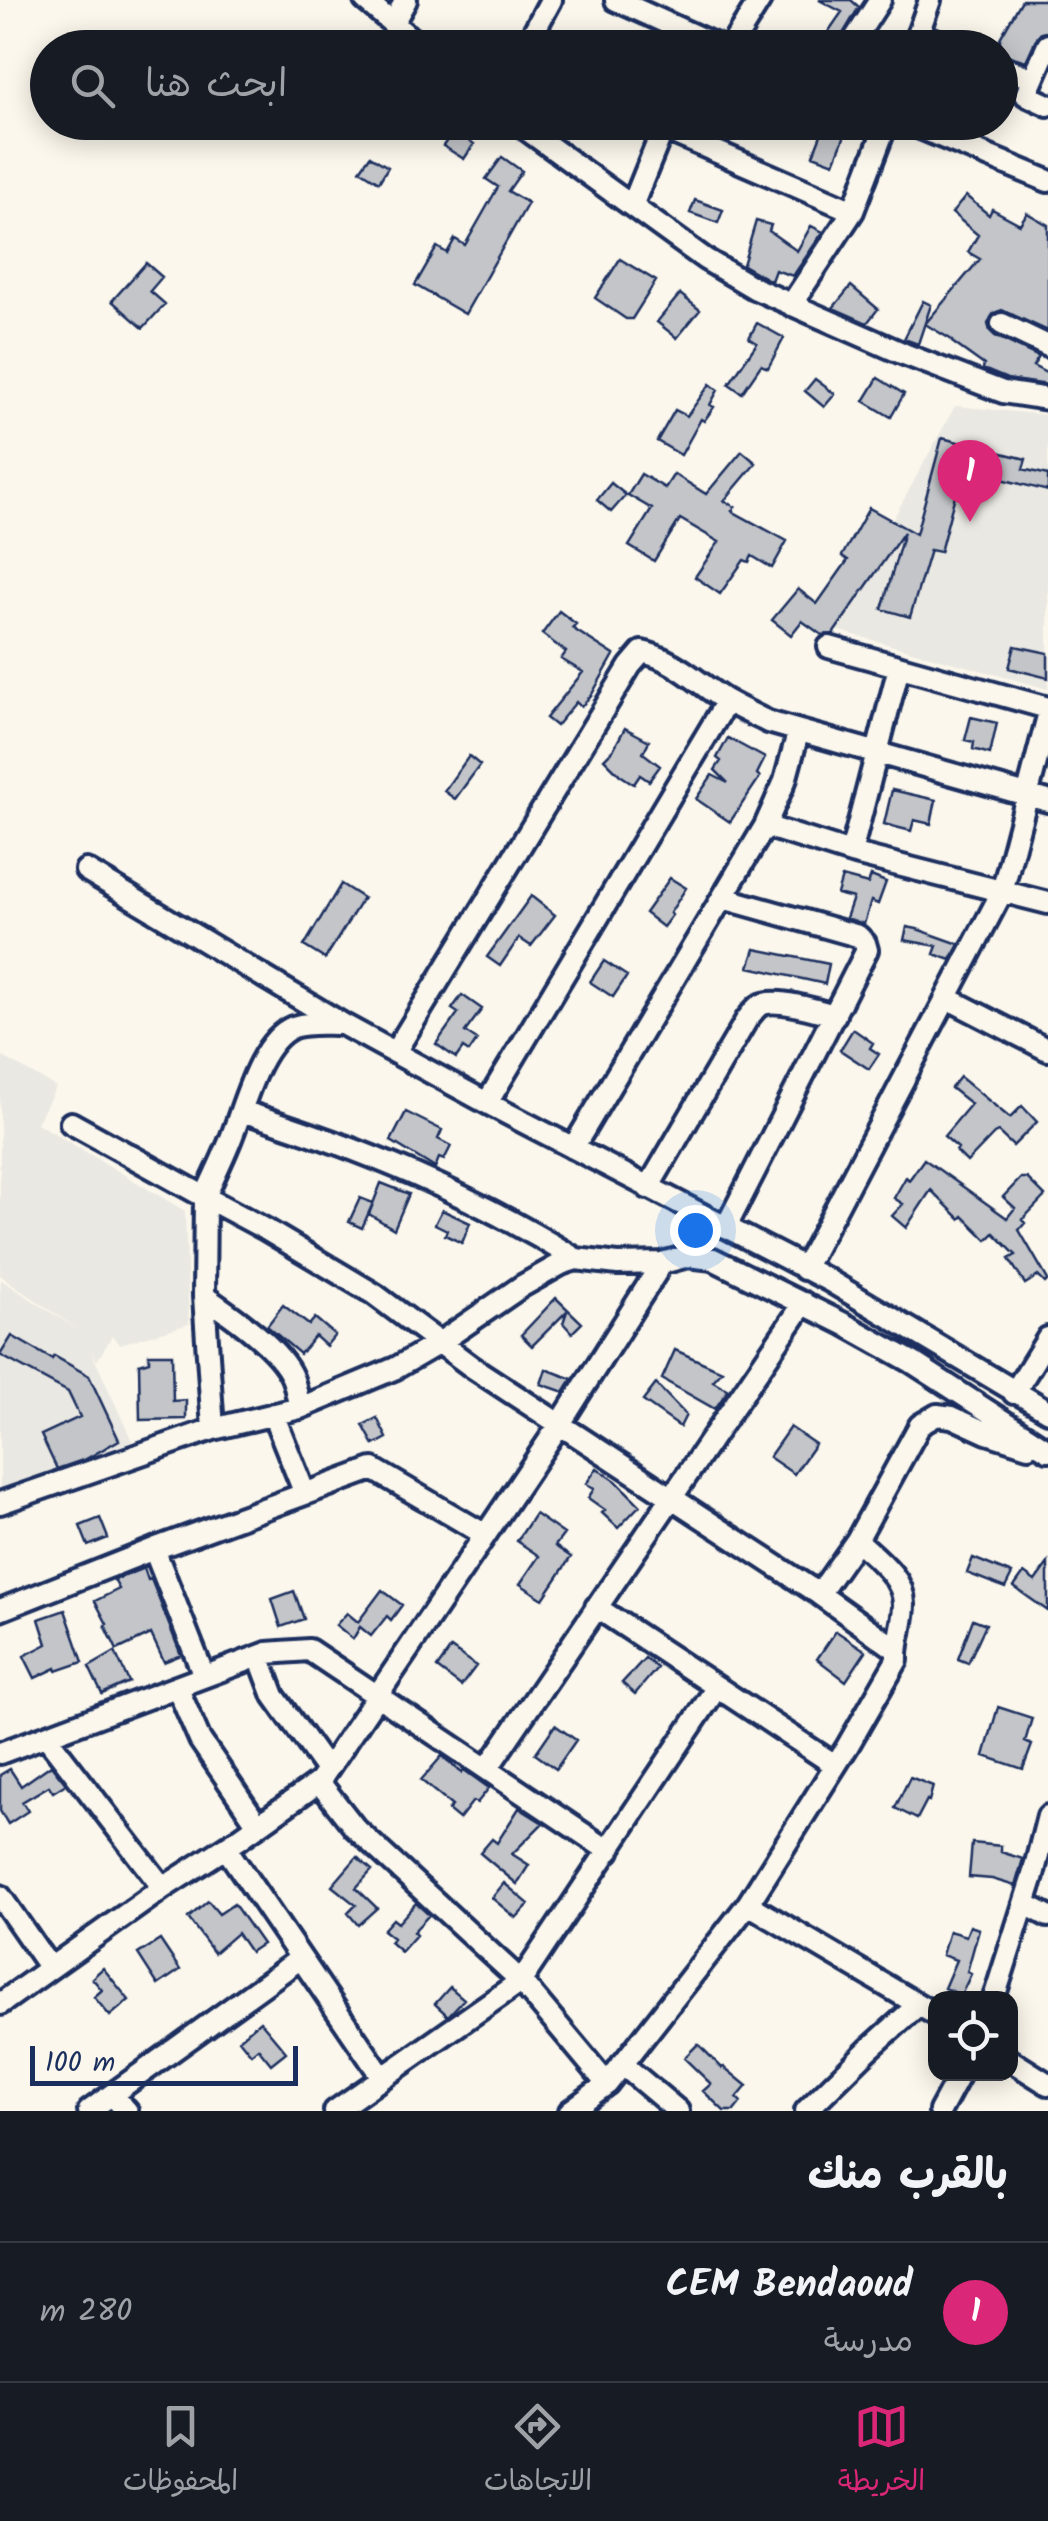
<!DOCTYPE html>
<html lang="ar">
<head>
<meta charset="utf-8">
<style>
  :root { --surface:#171b24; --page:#20242c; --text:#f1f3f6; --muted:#9ea1a6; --line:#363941; --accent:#db2777 }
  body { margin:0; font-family:Kalam,"Playpen Sans Arabic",sans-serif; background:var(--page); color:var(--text); direction:rtl }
  .controls { position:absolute; right:30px; bottom:30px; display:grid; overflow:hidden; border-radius:20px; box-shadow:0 5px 25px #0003 }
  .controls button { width:90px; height:90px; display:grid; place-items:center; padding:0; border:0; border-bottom:2px solid var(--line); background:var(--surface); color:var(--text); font:50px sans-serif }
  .scale { position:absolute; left:30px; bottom:25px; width:268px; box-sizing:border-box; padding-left:10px; border:5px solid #1b2f5e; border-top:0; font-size:28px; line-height:35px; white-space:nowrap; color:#1b2f5e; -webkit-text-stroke:8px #fbf7ec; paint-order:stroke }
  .you { position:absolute; left:695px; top:1230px; width:35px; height:35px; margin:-25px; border:8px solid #fff; border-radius:50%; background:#1a73e8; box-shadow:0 0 0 15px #1a73e833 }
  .badge { display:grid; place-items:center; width:65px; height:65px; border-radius:50%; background:var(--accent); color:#fff; font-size:32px; font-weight:700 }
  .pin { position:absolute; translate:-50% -82px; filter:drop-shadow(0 2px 5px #0008) }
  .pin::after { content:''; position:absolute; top:52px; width:35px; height:30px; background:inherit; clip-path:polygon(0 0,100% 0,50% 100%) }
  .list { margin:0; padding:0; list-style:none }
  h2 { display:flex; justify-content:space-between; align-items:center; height:130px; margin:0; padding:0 40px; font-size:42px }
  h2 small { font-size:32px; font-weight:400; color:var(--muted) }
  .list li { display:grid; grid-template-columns:65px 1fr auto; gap:30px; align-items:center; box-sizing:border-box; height:140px; padding:0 40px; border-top:2px solid var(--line) }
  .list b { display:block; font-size:38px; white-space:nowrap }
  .list p { margin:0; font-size:32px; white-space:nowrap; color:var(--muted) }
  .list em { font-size:32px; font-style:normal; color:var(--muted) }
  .icon { flex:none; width:55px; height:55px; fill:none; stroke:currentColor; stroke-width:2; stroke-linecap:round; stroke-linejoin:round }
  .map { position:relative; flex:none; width:1048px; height:2111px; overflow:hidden; direction:ltr }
  .search { position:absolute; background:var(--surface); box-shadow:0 5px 25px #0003; left:30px; right:30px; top:30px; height:110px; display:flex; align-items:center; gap:25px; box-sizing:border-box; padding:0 35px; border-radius:55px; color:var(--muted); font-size:38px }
  .sheet { height:270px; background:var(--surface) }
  nav { display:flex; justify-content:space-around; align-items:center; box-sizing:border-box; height:140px; border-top:2px solid var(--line); background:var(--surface); font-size:28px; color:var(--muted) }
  nav a { display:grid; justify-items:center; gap:5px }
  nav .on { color:var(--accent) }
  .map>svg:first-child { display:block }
  .built { fill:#eae8e2 }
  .building { fill:#c3c5c9; stroke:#1b2f5e; stroke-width:2.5 }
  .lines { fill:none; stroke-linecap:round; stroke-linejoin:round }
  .minor-casing { stroke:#1b2f5e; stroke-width:28 }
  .minor { stroke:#fbf7ec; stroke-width:20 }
</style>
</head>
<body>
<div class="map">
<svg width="1048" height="2111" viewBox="0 0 1048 2111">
  <rect width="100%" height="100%" fill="#fbf7ec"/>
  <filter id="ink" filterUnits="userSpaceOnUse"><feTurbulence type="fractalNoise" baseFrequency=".01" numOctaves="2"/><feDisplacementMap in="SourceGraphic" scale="20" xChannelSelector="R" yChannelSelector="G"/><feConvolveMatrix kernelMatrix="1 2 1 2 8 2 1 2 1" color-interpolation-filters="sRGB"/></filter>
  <g filter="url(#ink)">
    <path class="built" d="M955,406L1048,415V689L833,629Z
      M0,1055L56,1087L37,1123L185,1211L189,1324L120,1344L112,1336L97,1361L91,1351L132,1441L0,1495V1279L80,1331L0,1275Z"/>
    <path class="building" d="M819,0H851L859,7L835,48H817L842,12Z
      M1022,0H1048V31L1041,33L1036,39L1026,61L1000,53V38Z
      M824,127L845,135L834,163L813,155Z
      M454,130L474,144L464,159L443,146Z
      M370,156L388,167L379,182L360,170Z
      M502,157L522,171L508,191L528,203L465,314L415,285L437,247L447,253L455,239L465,245L498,187L486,179Z
      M966,196L989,215L992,209L1020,224L1027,213L1048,225V331L1002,310L994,313L988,324L990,331L995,336L1039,357L1033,366L1048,374V385L1007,379L983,369L984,365L952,342V340L925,324L980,259L968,252L978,235L952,213Z
      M695,200L723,210L718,223L690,213Z
      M756,221L771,225L769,231L797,251L811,226L823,232L793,276L775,270L771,281L743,265Z
      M620,259L656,281L632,319H626L595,298Z
      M146,263L162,277L150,291L165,304L143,328L112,301Z
      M851,286L878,309L867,323L833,308Z
      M680,294L700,310L677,338L657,322Z
      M923,301L931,305L918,344L904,339Z
      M757,323L784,338L768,368L761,365L742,393L729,384L757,343L749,338Z
      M878,378L904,394L891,417L864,401Z
      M815,379L835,394L824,407L805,391Z
      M710,384L718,390L710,405L714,407L704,421L701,419L681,455L657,441L675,410L687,416Z
      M942,438L1026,459L1023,469L1048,475V491L962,469L940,552L930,550L910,617L882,609L904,532L833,634L822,635L802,621L791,635L772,620L798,589L817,604L848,560L842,556L869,508L916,534Z
      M742,451L756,463L724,501L735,507L732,511L787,541L772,568L752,556L749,562L744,560L720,594L695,577L719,542L680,519L654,561L629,546L652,509L628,495L641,474L665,488L674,474L706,494Z
      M611,483L626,495L611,512L597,500Z
      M559,611L576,624L572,628L614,655L592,694L581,707L576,702L556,726L546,718L583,672L561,659L566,652L542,634Z
      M1015,646L1048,653V678L1009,668Z
      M971,717L997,723L990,754L973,749L974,742L965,740Z
      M625,728L649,741L643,753L660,766L649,781L640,775L634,784L620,775L604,759L613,750Z
      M728,738L765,758L757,774L760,777L730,822L696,799L712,775L728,783L715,770L721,761L717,758Z
      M469,756L480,765L455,799L444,791Z
      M892,790L936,800L931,824L914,820L911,831L884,824Z
      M871,876L886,882L878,904L871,901L864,924L846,918L853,898L837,894L842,877L868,884Z
      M670,878L686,888L670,913L672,915L663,927L645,913Z
      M341,884L363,898L325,959L304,946Z
      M531,896L555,915L531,946L519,938L500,966L487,957Z
      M907,927L917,929L959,944L951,960L934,954L937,946L904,940Z
      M755,949L829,964L825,984L749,967Z
      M604,961L627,976L613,997L590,982Z
      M462,995L482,1009L465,1032L477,1040L469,1052L463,1048L456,1058L436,1044L458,1013L452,1009Z
      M853,1029L873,1043L870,1048L879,1054L869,1069L840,1050Z
      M960,1077L1010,1118L1022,1106L1037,1122L1013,1146L998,1132L994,1134L967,1162L956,1151L958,1148L944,1136L971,1104L951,1088Z
      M406,1112L442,1130L438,1139L451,1146L444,1160L439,1158L435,1168L391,1141Z
      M924,1159L1007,1218L1015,1208L1003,1197L1021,1178H1027L1045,1196L1022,1220L1025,1223L1019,1230L1048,1280L1045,1283L1038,1276L1025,1284L1009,1259L1016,1255L994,1233L987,1240L963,1216L960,1219L931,1190L906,1228L892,1216L903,1204L894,1198L906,1177L909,1180Z
      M381,1183L409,1194L394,1229L369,1214Z
      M360,1198L373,1203L362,1228L349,1222Z
      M442,1210L470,1223L462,1243L445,1235L447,1230L435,1224Z
      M556,1298L582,1323L572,1333L563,1323L567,1311L532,1346L521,1335Z
      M283,1305L309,1325L315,1318L335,1335L326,1346L315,1336L300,1354L267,1326Z
      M12,1336L52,1359L54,1356L89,1376L119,1440L86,1459L57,1469L41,1435L80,1417L68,1392L0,1355Z
      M675,1350L722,1371L713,1381L728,1390L715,1409L662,1379Z
      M149,1354H172L173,1401L186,1400V1419L140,1420L139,1364L149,1361Z
      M546,1369L572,1379L564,1392L541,1384Z
      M656,1384L686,1415L680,1427L643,1401Z
      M377,1418L387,1438L374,1445L363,1425Z
      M790,1427L815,1444L794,1474L769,1457Z
      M597,1468L616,1481L640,1505L618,1528L602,1513L605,1510L588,1498L594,1489L586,1484Z
      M535,1514L564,1534L555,1546L571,1557L543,1599L520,1584L539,1556L517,1541Z
      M100,1518L108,1538L88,1546L80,1526Z
      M973,1558L1012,1574L1005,1588L967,1573Z
      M1048,1563V1611L1014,1587L1024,1573L1035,1581Z
      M144,1568L148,1580L151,1579L181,1655L164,1662L151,1634L117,1650L105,1625L107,1624L95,1601L119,1589L114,1580Z
      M382,1590L402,1605L391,1620L387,1616L371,1636L360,1627L353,1639L336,1625L347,1613L358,1622Z
      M294,1591L304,1619L281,1627L272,1599Z
      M65,1610L83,1662L57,1671L56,1668L35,1678L24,1656L47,1644L39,1619Z
      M973,1619L986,1624L968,1663L958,1659Z
      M836,1631L866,1651L846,1681L817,1659Z
      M451,1648L476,1666L461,1686L437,1668Z
      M115,1652L129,1682L102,1694L89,1667Z
      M645,1658L657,1668L635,1694L622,1683Z
      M998,1707L1032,1718L1025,1742L1032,1745L1023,1769L984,1756Z
      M555,1725L576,1740L556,1769L535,1754Z
      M442,1756L462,1773L464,1770L489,1788L477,1803L473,1801L459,1819L448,1810L452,1806L421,1780Z
      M51,1765L66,1784L53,1792L49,1786L22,1802L28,1811L8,1824L0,1811V1775L10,1769L21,1786Z
      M910,1777L933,1786L929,1801L927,1800L917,1819L895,1808Z
      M519,1808L543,1823L512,1854L529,1865L517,1884L480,1853L492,1839L497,1843Z
      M972,1843L1001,1846V1852L1023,1859L1015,1886L992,1879L969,1877Z
      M357,1857L372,1870L356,1888L377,1908L358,1925L348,1913L356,1905L332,1886Z
      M504,1883L529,1904L516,1918L492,1898Z
      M208,1901L219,1914L234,1904L262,1944L250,1952L237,1933L214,1953L188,1918Z
      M416,1903L429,1915L413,1932L416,1935L401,1952L390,1942L393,1938L383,1930L393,1919L398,1923Z
      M970,1926L979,1929L967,1972L971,1974L961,1995L944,1988L956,1960L942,1955L949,1931L966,1936Z
      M160,1940L180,1970L158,1985L138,1954Z
      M103,1968L129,2000L110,2016L94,1997L102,1990L92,1978Z
      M450,1987L464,1999L448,2016L435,2004Z
      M260,2021L286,2052L271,2064L258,2048L251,2054L239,2039Z
      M698,2044L722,2068L724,2067L747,2086L737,2098L741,2102L734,2111H724L703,2091L711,2084L684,2058Z"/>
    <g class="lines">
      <g class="minor-casing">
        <path id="minor" d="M365,0L422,48
          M616,0L722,48
          M393,23L406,0
          M918,33L954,48
          M1048,45L1026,95L1048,105
          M525,48L551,0
          M730,48L760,0
          M849,48L880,0
          M913,48L930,0
          M1000,66L1033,79
          M516,122L705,259L754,288L904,354L1003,392L1048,399
          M648,122L853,211
          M906,122L1048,181
          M632,206L663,129
          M791,305L853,211L887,122
          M1002,324L1048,346
          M829,647L1048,708
          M765,826L851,853L1048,903
          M851,853L899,667
          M86,870L344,1025L487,1103L828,1280L1048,1411
          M723,898L858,936L865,943L867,950L726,1227
          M947,998L1048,1050
          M339,1024C324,1024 308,1022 293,1027C260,1041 245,1102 233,1133C225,1155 214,1176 205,1197L265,1229L374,1294L472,1367L819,1594L896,1649
          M395,1052L630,666L642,652C673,658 699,684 725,700C739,708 754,715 768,722L1048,801
          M487,1103L727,701
          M241,1111C361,1148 469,1193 576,1259
          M573,1148L765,826L785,781L798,733
          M648,1188L747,1019C750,1016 755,1008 759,1006C773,996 818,1011 835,1015
          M804,1269L1002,892L1048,716
          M204,1296C231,1315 279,1347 292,1377C296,1386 297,1398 300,1408
          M1014,1393L1048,1338
          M273,1414L305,1494
          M213,1429L300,1408L396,1368L439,1343L522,1286L561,1264L576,1259L618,1264L662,1263L688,1256L713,1259L844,1324L912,1362L1048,1450
          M0,1503L213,1429L204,1296L205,1197L71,1123
          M154,1549L204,1676
          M819,1594L857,1540L920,1425L937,1415L952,1417L987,1433L1028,1446
          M596,1607L835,1765
          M0,1610L154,1549L373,1469L484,1534
          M259,1656L274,1696L327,1770
          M177,1687L200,1740L258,1825
          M46,1736L163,1888
          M0,1753L267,1653L309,1650L609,1851
          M487,1769L804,1303
          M319,1782L355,1828L521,1981L607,2084
          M226,1848L382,2077
          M0,1896L50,1968
          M748,1904L936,2015
          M1025,1904L1048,1916
          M994,1998L1032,1879L1048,1816
          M0,2004L163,1888L239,1839L319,1782L560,1424L662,1263
          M1010,2060L1048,2084
          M622,2064L678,2111
          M112,2095L127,2111
          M89,2111L301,1958
          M335,2111L521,1981L717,1687
          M570,2111L607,2084L748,1904L847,1747L897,1660C896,1641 904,1623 904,1604C904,1577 875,1557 857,1540
          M806,2111L868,2050L918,2005
          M940,2111L960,2074"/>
      </g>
      <use href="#minor" class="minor"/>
    </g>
  </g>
</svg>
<div class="controls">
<button><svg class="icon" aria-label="locate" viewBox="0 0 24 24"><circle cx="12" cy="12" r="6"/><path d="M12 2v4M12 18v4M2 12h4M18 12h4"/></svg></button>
</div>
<div class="scale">100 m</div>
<div class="you"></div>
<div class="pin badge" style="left:970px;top:522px">1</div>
<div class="search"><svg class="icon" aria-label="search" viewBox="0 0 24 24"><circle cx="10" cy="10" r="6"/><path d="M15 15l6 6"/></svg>ابحث هنا</div>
</div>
<section class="sheet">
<h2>بالقرب منك<small></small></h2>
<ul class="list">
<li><span class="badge">1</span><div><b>CEM Bendaoud</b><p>مدرسة</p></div><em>280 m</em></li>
</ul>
</section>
<nav>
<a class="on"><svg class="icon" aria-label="map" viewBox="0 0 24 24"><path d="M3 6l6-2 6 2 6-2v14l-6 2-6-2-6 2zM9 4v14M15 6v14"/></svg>الخريطة</a>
<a><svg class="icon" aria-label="directions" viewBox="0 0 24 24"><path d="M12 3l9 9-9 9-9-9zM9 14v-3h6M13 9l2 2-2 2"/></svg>الاتجاهات</a>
<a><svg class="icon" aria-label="saved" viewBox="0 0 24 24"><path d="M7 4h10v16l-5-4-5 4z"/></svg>المحفوظات</a>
</nav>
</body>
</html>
